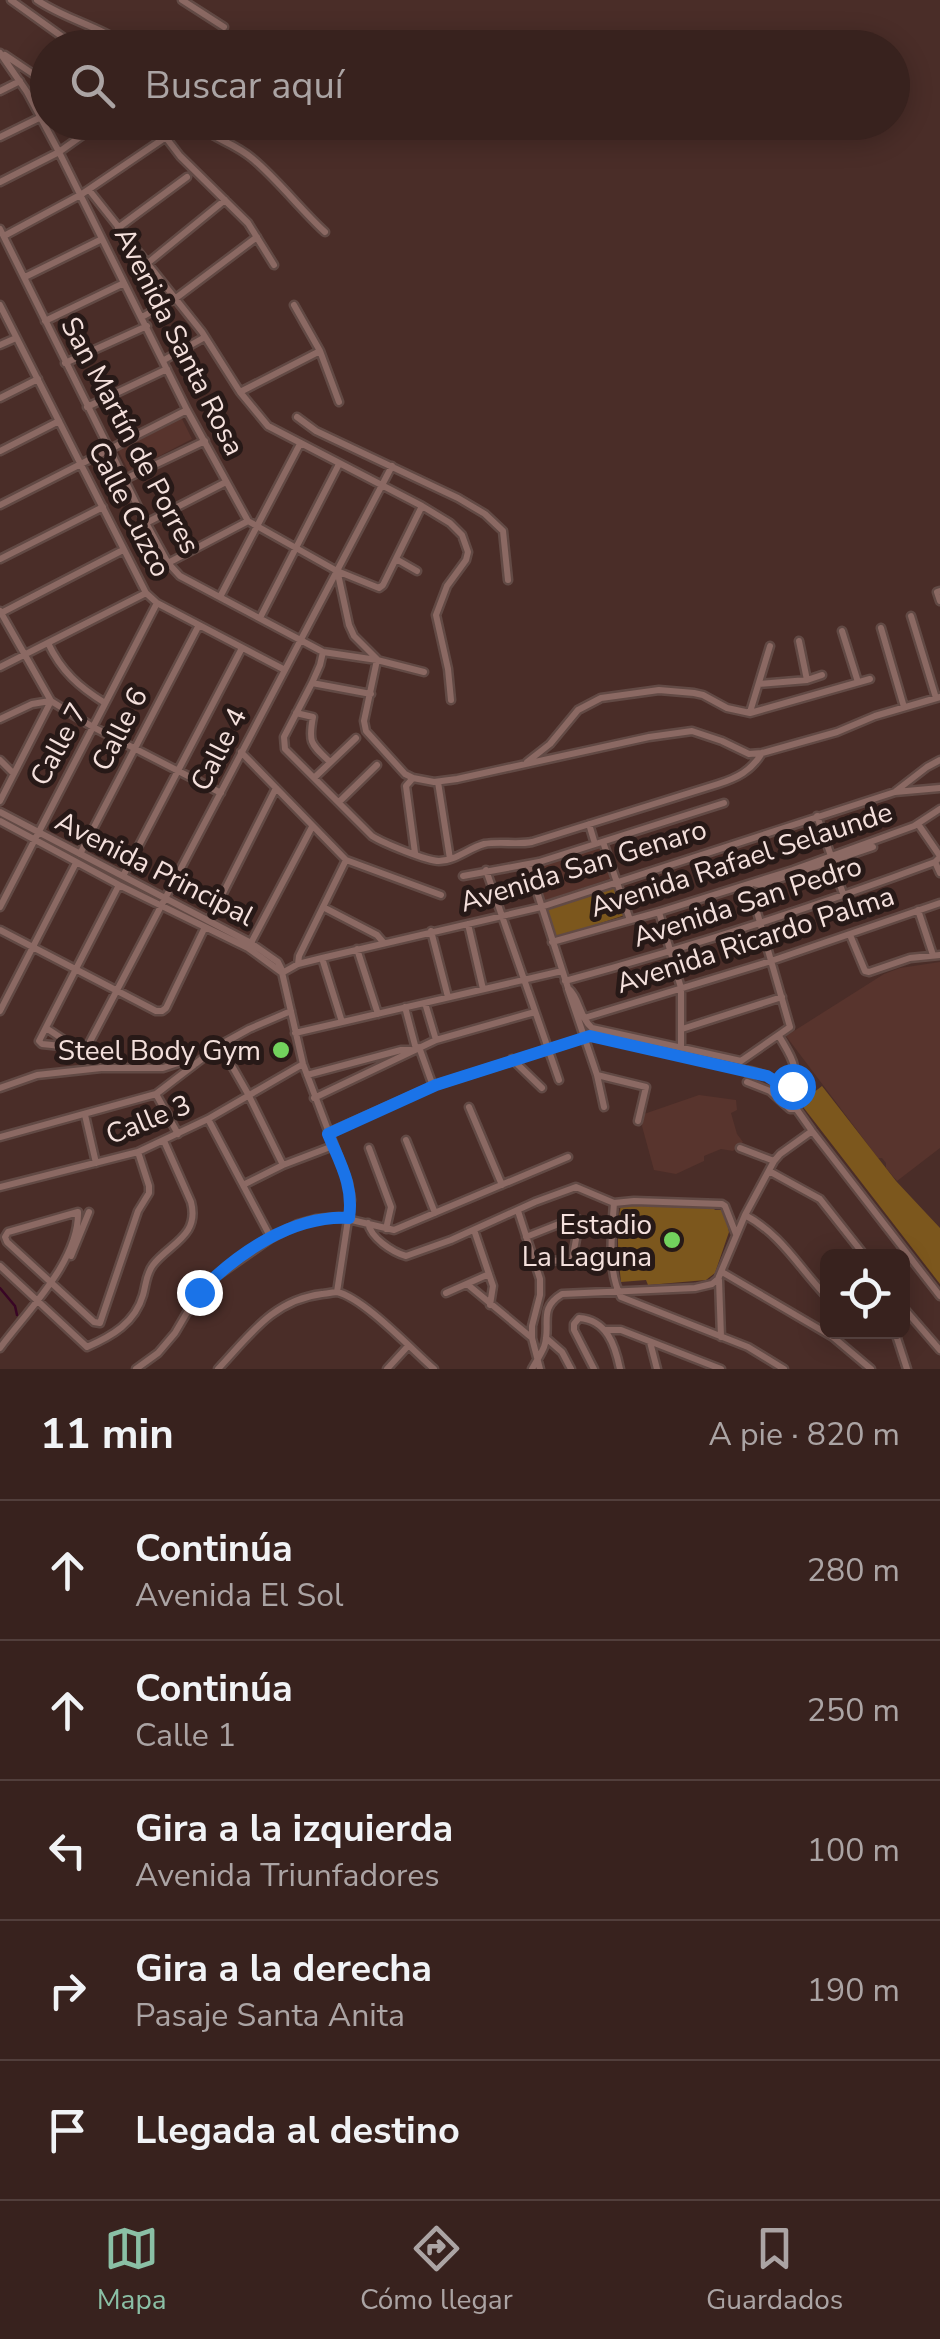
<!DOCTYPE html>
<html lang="es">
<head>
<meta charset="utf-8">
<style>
  :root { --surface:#38221e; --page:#3f2a27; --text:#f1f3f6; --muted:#aba4a4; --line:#523f3c; --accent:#8abfa5 }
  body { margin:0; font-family:"Nunito Sans",sans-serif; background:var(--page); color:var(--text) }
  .controls { position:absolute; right:30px; bottom:30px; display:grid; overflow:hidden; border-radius:15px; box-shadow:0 5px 25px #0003 }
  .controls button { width:90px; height:90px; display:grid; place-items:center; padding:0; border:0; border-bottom:2px solid var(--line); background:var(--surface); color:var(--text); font:50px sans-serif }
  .stop { position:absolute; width:30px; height:30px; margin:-22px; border:8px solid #1a73e8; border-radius:50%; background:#fff }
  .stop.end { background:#1a73e8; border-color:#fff; box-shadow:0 2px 10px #0008 }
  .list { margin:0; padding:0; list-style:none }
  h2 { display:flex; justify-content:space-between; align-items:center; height:130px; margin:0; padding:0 40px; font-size:42px }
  h2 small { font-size:32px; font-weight:400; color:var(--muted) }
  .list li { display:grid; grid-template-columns:65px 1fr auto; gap:30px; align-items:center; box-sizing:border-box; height:140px; padding:0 40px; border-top:2px solid var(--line) }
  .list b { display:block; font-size:38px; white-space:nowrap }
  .list p { margin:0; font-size:32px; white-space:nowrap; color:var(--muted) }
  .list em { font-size:32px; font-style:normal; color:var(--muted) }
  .icon { flex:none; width:55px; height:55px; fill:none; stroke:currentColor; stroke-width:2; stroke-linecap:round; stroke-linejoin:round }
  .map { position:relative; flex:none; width:940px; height:1369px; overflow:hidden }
  .search { position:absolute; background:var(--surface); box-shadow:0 5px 25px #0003; left:30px; right:30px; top:30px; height:110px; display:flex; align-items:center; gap:25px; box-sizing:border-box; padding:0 35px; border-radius:55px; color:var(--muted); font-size:38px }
  .sheet { height:830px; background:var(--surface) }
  nav { display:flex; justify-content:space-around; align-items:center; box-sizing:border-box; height:140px; border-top:2px solid var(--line); background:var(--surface); font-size:28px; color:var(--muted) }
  nav a { display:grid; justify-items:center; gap:5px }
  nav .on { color:var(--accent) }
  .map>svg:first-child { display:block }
  .built { fill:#58342d }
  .green { fill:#7c571d }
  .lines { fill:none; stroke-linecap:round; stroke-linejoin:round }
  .stream { stroke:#390625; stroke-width:2.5 }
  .minor-casing { stroke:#624a45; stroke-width:11 }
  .minor { stroke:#8b6963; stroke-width:6 }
  .route { stroke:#1a73e8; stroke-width:12 }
  .poi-dot { fill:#72d25d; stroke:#271917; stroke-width:4 }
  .labels { text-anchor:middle; stroke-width:10; stroke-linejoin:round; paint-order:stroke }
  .street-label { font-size:28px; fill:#f4e0dc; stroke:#271917 }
  .poi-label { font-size:28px; fill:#f4e0dc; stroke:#271917; text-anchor:end }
</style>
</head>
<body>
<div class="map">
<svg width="940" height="1369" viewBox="0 0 940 1369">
  <rect width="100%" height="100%" fill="#4a2d28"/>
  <path class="built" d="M181,417L192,439L129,472L118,450Z
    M601,847L612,878L544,901L533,868Z
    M940,962V1148L897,1181L886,1168V1163L882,1158H878L786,1036L884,974L900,968Z
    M699,1095L736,1100L737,1110L731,1113L737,1134L743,1142L733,1151L721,1149L704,1156V1161L676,1174L654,1170L642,1126L644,1114Z"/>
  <path class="green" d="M615,886L625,915L556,938L547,908Z
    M822,1086L896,1181L940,1228V1284L800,1103Z
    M624,1203L711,1205L715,1210H724L729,1232L715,1273L706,1280L648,1285L646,1280L621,1282C618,1255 616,1231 621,1204Z"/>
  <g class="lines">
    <path class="stream" d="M0,1288L15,1306L17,1315"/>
    <g class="minor-casing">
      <path id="minor" d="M11,0L78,48
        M37,0C66,20 101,26 129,48
        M182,0L224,27
        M0,53L27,92L59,152L187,410L248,521L337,571L379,588L383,585L422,506
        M5,55L48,84
        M0,91L20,81
        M154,122L180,156L248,223L274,265
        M193,122C211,138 235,143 253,159C279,181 300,209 325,232
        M0,137L41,117
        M0,182L59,152L101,122
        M89,190L202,332L240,392L268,426L422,506L450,523L462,535L468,552L466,560L447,586L436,615L448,669L451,700
        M118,228L187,177
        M0,229L146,523L168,563L180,576L323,652L377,660L424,672
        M4,236L82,194L166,137
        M149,262L225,200
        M25,277L102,239
        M0,305L146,593L157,603L285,670
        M294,305L320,351L339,402
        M142,317L176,298L257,237
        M45,321L124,283
        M0,345L16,338
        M164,360L205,337
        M65,363L147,326
        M240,392L320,351
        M0,398L38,379
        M87,407L167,369
        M297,417L316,431L458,498L485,514L503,531L508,580
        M0,451L59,421
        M125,479L205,441
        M0,505L187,410
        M146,523L226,482
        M0,559L103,507
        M396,559L417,571
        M168,563L248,521
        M338,574L349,625L354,636L377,659
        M940,591L937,592L940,601
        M220,597L300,444
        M0,611L51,701L93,727L221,793
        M1,613L123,550
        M911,616L936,698
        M260,618L339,464
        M881,628L904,707
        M842,631L858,682
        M799,641L807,680
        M48,643C61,671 79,687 105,703
        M323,652L320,665L312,683L284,737L285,749L372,836C383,843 427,861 439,861C455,861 469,848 484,844C500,841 516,845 532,842L718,784C737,778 751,771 762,753
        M377,660L364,721L366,731L405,774L413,778L434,782L457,779L649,737L692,731L722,741L749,754L762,753L837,732L875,716L940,697
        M0,667L146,593
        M312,683L371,694
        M759,684L807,680L822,675
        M750,712L770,646
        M296,713L313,717C308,743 311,744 330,762
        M0,719L32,704L50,701
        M241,752L346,860L441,895
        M0,760L13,773
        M527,762L550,744L578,710L601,698L659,690L694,693L703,695L727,708L750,713L870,679
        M314,778L356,738
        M413,778L406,786L415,853
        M438,782L450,859
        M896,791L927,767L940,760
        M0,801L51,701
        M339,802L377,765
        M0,812L251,943L278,962L281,968L303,1064L348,1183L351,1200L337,1292
        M817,816L831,856
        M0,821L119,885L248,948L281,972
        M589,824L595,844
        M918,824L940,856
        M603,842L630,920
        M80,854L199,625
        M935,862L940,873
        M832,863L844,896
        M528,864L568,988C580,998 579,1017 592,1028L741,1061L790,1027L749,884
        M486,870L559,1080
        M123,876L242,648
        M463,876L539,862L724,803
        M754,883L761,885L873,847
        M0,907L157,603
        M323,907L377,935L383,942
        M918,910L933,955
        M659,912L681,988V1048
        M209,921L276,788
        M468,924L483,989
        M0,930L156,1011H162L166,1008L205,927
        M431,931L448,997
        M850,935L865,971L869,972L910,958L940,955
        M552,942L659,912L793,870L914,826L940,809
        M251,943L312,827
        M357,949L378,1014
        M322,958L342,1022
        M298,964L299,956L346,860
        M282,973L298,964L322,958L541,907L895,792L940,788
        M565,981C690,947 814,907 935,862L940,857
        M568,989L597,1075L604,1107
        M425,1003L436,1040
        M405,1007L416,1049
        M0,1011L76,863
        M584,1018L771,961L940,903
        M46,1028L84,1053L392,466
        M682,1029L782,997
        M295,1033L562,971
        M779,1036C793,1060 801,1068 788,1096
        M220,1045L248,1094L283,1165
        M71,1047L42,1044L39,1041L119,885
        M419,1047L433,1086
        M512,1059L542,1088
        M307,1075L401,1050H411
        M597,1075L646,1087L638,1121
        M747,1082L770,1091L790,1109H795
        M0,1088L37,1075L101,1068H163L181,1062L195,1064
        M156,1094L178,1134
        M314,1098L436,1040L535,1012
        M469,1107L502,1185
        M85,1115L96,1163
        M208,1119L271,1238
        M328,1133L436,1085L590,1036L751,1071L767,1076L778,1083L812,1131L940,1296
        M0,1137L156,1094L220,1045L249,1029L291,1011
        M406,1140L435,1213
        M369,1148L391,1207L386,1229
        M740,1148L774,1161
        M769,1171L820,1199L865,1256
        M243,1185L283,1165L333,1146
        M0,1187L138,1152L208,1119L303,1064
        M614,1203C612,1232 607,1270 621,1297L748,1347L784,1369
        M518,1211L540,1279V1295L532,1326V1338L540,1369
        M745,1215C782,1235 799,1268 828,1298
        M368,1223C371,1238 392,1252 406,1256L451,1240L535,1202L576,1187L614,1203L634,1201L722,1204L725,1206L736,1234
        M474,1230L493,1286L490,1305
        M526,1237L574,1218L578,1219L579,1223L572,1261
        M71,1256L89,1212
        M535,1260L599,1262
        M0,1266L87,1347C112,1336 135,1323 143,1295C146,1285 146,1274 153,1265C169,1244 200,1236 191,1202L164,1141
        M722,1272L833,1337L871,1369
        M719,1280L721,1337
        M467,1284L532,1338
        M446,1293L489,1274
        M902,1306L940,1350
        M605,1330H621L721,1369
        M895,1332L907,1369
        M546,1338L562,1352L571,1369
        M650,1342L657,1369
        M0,1348C28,1310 79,1261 78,1212L8,1232L5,1237L7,1242L94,1322L100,1323L138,1211L149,1193V1186L138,1152
        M136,1369L158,1353L175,1333L199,1292L214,1278L271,1238L298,1224L316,1219L339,1217L394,1230L568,1157
        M218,1369C250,1335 273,1300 322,1294C323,1294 336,1292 337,1292C364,1298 412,1350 434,1369
        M387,1369L408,1346
        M532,1369C536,1362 541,1354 544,1347C552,1325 537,1309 562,1294L695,1288L712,1284L718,1279L745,1215L774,1161L780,1154L812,1131
        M594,1369L574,1330V1324L579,1318C607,1320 615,1345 620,1369"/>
    </g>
    <use href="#minor" class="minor"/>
  </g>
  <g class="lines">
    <path class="route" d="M199,1292C238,1253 292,1215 349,1218C354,1186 340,1163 328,1134L436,1085L590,1036L767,1076L778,1083L788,1096L792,1086"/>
  </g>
  <g class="poi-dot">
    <circle cx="281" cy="1050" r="10"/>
    <circle cx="672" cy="1240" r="10"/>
  </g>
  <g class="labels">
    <g class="street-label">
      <text transform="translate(180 341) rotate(63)" y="10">Avenida Santa Rosa</text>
      <text transform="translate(131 435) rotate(62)" y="10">San Martín de Porres</text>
      <text transform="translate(130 509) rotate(63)" y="10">Calle Cuzco</text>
      <text transform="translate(119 729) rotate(-63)" y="10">Calle 6</text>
      <text transform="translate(58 744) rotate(-62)" y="10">Calle 7</text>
      <text transform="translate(218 749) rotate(-63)" y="10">Calle 4</text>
      <text transform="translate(741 859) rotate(-18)" y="10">Avenida Rafael Selaunde</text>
      <text transform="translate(583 865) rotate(-17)" y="10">Avenida San Genaro</text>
      <text transform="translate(155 868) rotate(27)" y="10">Avenida Principal</text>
      <text transform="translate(747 901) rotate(-18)" y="10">Avenida San Pedro</text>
      <text transform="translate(755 939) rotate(-18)" y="10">Avenida Ricardo Palma</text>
      <text transform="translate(148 1119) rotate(-22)" y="10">Calle 3</text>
    </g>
    <g class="poi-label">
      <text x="261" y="1060">Steel Body Gym</text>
      <text x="652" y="1234">Estadio<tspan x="652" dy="32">La Laguna</tspan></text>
    </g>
  </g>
</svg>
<div class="controls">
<button><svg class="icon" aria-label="locate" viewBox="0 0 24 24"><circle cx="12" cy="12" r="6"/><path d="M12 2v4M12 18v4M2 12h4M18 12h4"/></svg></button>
</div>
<div class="stop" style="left:792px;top:1086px"></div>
<div class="stop end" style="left:199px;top:1292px"></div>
<div class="search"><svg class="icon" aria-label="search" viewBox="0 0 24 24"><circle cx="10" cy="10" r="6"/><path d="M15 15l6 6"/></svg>Buscar aquí</div>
</div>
<section class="sheet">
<h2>11 min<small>A pie · 820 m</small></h2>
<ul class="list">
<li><svg class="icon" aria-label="ahead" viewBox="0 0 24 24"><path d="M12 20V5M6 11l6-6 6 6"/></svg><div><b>Continúa</b><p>Avenida El Sol</p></div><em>280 m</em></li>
<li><svg class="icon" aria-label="ahead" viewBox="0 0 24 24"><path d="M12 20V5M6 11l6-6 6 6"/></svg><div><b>Continúa</b><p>Calle 1</p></div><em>250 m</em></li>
<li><svg class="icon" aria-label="left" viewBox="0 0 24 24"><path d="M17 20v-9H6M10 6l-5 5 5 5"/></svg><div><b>Gira a la izquierda</b><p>Avenida Triunfadores</p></div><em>100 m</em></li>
<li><svg class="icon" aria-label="right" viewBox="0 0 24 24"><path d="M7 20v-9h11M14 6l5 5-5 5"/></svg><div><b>Gira a la derecha</b><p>Pasaje Santa Anita</p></div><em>190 m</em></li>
<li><svg class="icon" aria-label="arrive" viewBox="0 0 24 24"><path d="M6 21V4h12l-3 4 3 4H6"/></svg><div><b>Llegada al destino</b></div></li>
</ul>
</section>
<nav>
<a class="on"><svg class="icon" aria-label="map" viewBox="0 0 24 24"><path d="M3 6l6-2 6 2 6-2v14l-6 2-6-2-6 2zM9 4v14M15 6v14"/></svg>Mapa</a>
<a><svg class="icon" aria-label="directions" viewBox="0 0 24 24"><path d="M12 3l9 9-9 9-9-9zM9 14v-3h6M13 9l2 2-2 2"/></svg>Cómo llegar</a>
<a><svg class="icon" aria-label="saved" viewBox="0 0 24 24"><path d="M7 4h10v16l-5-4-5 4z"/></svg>Guardados</a>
</nav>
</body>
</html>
